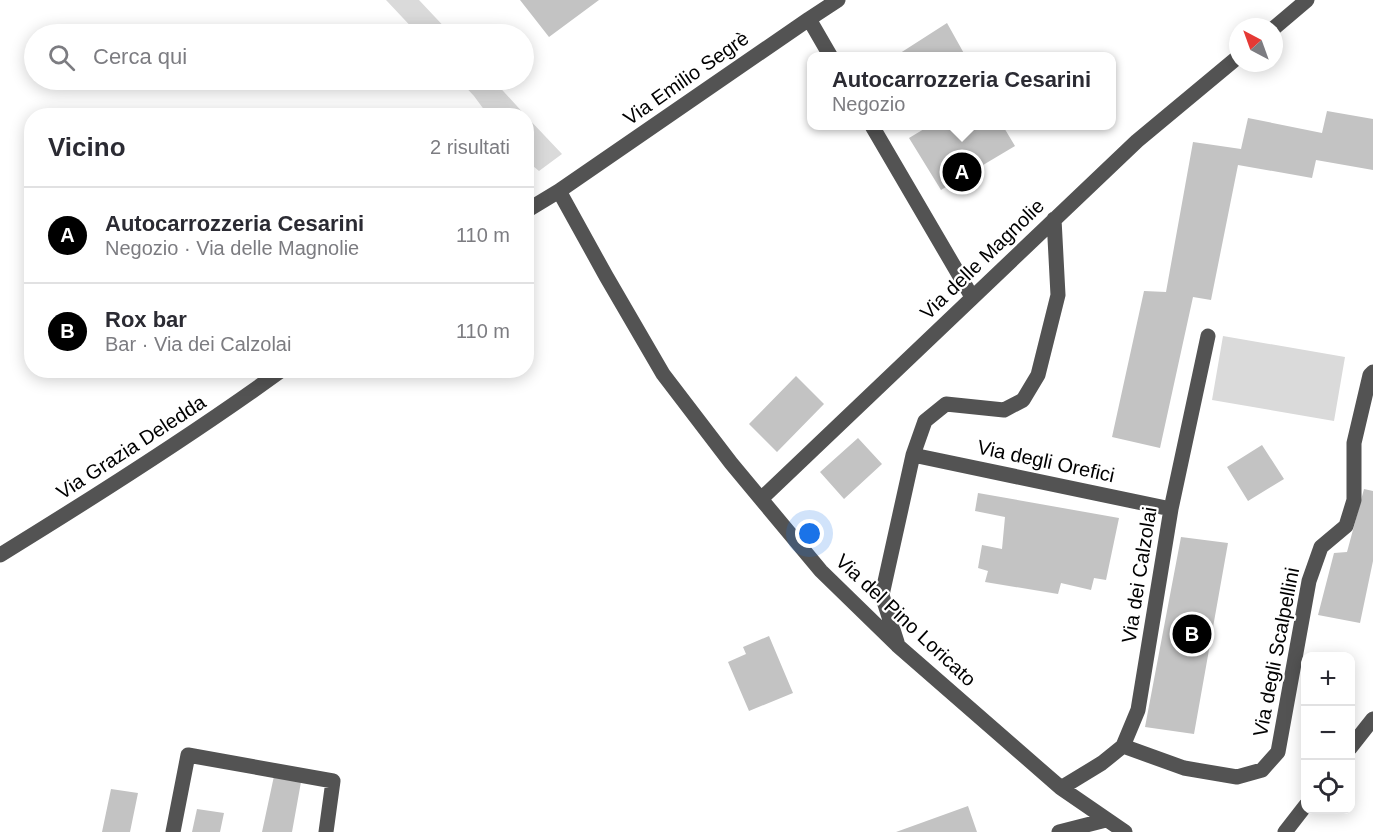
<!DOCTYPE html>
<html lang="it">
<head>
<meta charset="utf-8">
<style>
  :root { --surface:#fff; --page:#f7f7f7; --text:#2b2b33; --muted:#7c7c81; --line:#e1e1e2; --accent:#000 }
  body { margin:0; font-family:Arial,sans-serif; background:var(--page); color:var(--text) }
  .controls { position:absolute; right:18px; bottom:18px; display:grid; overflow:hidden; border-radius:12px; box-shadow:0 3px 15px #0003 }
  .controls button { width:54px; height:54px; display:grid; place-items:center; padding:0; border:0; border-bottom:2px solid var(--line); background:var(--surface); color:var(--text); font:30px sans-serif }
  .compass { position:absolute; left:1229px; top:18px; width:54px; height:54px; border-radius:50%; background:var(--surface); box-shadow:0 3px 15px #0003; rotate:319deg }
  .you { position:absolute; left:810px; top:534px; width:21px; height:21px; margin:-15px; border:4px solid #fff; border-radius:50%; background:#1a73e8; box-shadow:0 0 0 9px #1a73e833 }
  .badge { display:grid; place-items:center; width:39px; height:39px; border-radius:50%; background:var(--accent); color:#fff; font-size:20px; font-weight:700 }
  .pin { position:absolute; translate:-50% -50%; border:3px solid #fff; box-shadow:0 2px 6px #0006 }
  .popup { position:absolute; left:807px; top:52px; width:309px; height:78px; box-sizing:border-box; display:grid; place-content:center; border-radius:12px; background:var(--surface); filter:drop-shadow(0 2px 4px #0005); font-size:20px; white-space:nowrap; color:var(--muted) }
  .popup b { font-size:22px; color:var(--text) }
  .popup::after { content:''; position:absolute; left:50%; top:100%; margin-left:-12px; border:12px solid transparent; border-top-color:var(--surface) }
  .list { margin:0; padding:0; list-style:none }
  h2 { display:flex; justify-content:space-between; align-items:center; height:78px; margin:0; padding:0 24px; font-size:26px }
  h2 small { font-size:20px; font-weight:400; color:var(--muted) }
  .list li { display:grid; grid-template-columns:39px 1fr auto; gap:18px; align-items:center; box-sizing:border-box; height:96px; padding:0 24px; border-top:2px solid var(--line) }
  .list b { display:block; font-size:22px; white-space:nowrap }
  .list p { margin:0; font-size:20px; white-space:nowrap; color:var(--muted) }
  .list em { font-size:20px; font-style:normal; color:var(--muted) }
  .icon { flex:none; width:33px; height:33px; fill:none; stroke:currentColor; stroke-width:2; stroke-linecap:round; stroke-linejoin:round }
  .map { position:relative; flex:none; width:1373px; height:832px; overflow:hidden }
  .search { position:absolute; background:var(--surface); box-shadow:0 3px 15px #0003; left:24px; top:24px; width:510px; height:66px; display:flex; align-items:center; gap:15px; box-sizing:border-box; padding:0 21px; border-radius:33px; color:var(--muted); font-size:22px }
  .panel { position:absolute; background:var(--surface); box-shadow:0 3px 15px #0003; left:24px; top:108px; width:510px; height:270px; border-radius:24px }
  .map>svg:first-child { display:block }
  .green { fill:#dadada }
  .building { fill:#c3c3c3 }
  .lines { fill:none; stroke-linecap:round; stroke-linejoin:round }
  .minor { stroke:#535353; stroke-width:15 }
  .labels { text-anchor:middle; stroke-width:4.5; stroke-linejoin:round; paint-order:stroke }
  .street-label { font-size:20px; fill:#000; stroke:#fff }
</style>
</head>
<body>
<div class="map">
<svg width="1373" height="832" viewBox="0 0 1373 832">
  <rect width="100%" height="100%" fill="#fff"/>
  <path class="green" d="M386,0H419L451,34H418Z
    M459,80H493L526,116L488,115L474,96Z
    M526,116L562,154L539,171L527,161Z
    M1223,336L1345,357L1334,421L1212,400Z"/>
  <path class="building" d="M520,0H599L549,37Z
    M947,23L966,57H894Z
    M1327,111L1373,119V170L1316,160L1312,178L1238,165L1211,300L1193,297L1160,448L1112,437L1144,291L1166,292L1193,142L1241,149L1248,118L1322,133Z
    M929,126H1003L1015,146L941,190L909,138Z
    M796,376L824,404L777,452L749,424Z
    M858,438L882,464L844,499L820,472Z
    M1262,445L1284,479L1248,501L1227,467Z
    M1364,489L1373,491V561L1360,623L1318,615L1334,553L1347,552Z
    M978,493L1119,518L1106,580L1094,578L1091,590L1061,583L1058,594L985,582L988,571L978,568L982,545L1002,549L1005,517L975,511Z
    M1181,537L1228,543L1194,734L1145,727Z
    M769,636L793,693L749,711L728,662L746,654L743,647Z
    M274,776L301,782L292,832H262Z
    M111,789L138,793L130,832H102Z
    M968,806L977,832H896Z
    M197,809L224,813L220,832H192Z"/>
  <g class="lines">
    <path class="minor" d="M809,19L831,57
      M1274,28L1307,0
      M872,126L972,297
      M559,191L606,276L663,374L731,463L821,571L897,645L1061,788L1125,832
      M526,211L559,191L809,19L838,0
      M913,455L1171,509
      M761,499L1137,141L1238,57
      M0,555C96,496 191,436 282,370
      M897,642L882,595L913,455L925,421L946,404L1004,410L1023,400L1038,375L1058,295L1054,219
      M1123,746L1184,768L1237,777L1262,770L1278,752L1309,581L1321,547L1346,526L1354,500V443L1370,375L1373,372
      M1350,748L1373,719
      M1061,788L1102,763L1123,746L1138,710L1171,509L1208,336
      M173,832L188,755L333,781L326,832
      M1059,832L1106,820
      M1285,832L1306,805"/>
  </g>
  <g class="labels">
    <g class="street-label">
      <text transform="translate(686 78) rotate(-35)" y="7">Via Emilio Segrè</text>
      <text transform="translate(982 259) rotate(-44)" y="7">Via delle Magnolie</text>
      <text transform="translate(131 447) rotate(-33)" y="7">Via Grazia Deledda</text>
      <text transform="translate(1046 461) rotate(12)" y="7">Via degli Orefici</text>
      <text transform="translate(1139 575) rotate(-81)" y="7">Via dei Calzolai</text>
      <text transform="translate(906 620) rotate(43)" y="7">Via del Pino Loricato</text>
      <text transform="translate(1276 652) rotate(-79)" y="7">Via degli Scalpellini</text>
    </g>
  </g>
</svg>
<div class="controls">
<button>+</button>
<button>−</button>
<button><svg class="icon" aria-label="locate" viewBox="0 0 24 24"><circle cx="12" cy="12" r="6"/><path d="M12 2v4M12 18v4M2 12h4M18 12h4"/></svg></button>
</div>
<svg class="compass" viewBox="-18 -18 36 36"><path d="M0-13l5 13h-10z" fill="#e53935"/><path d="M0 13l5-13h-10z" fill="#7c7c81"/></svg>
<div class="you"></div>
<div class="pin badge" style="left:962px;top:172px">A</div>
<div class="popup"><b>Autocarrozzeria Cesarini</b>Negozio</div>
<div class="pin badge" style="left:1192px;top:634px">B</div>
<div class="search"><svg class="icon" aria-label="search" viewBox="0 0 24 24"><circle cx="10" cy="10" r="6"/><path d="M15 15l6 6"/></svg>Cerca qui</div>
<section class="panel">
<h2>Vicino<small>2 risultati</small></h2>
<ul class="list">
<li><span class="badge">A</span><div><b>Autocarrozzeria Cesarini</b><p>Negozio · Via delle Magnolie</p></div><em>110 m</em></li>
<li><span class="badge">B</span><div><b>Rox bar</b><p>Bar · Via dei Calzolai</p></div><em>110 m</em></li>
</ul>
</section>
</div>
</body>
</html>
